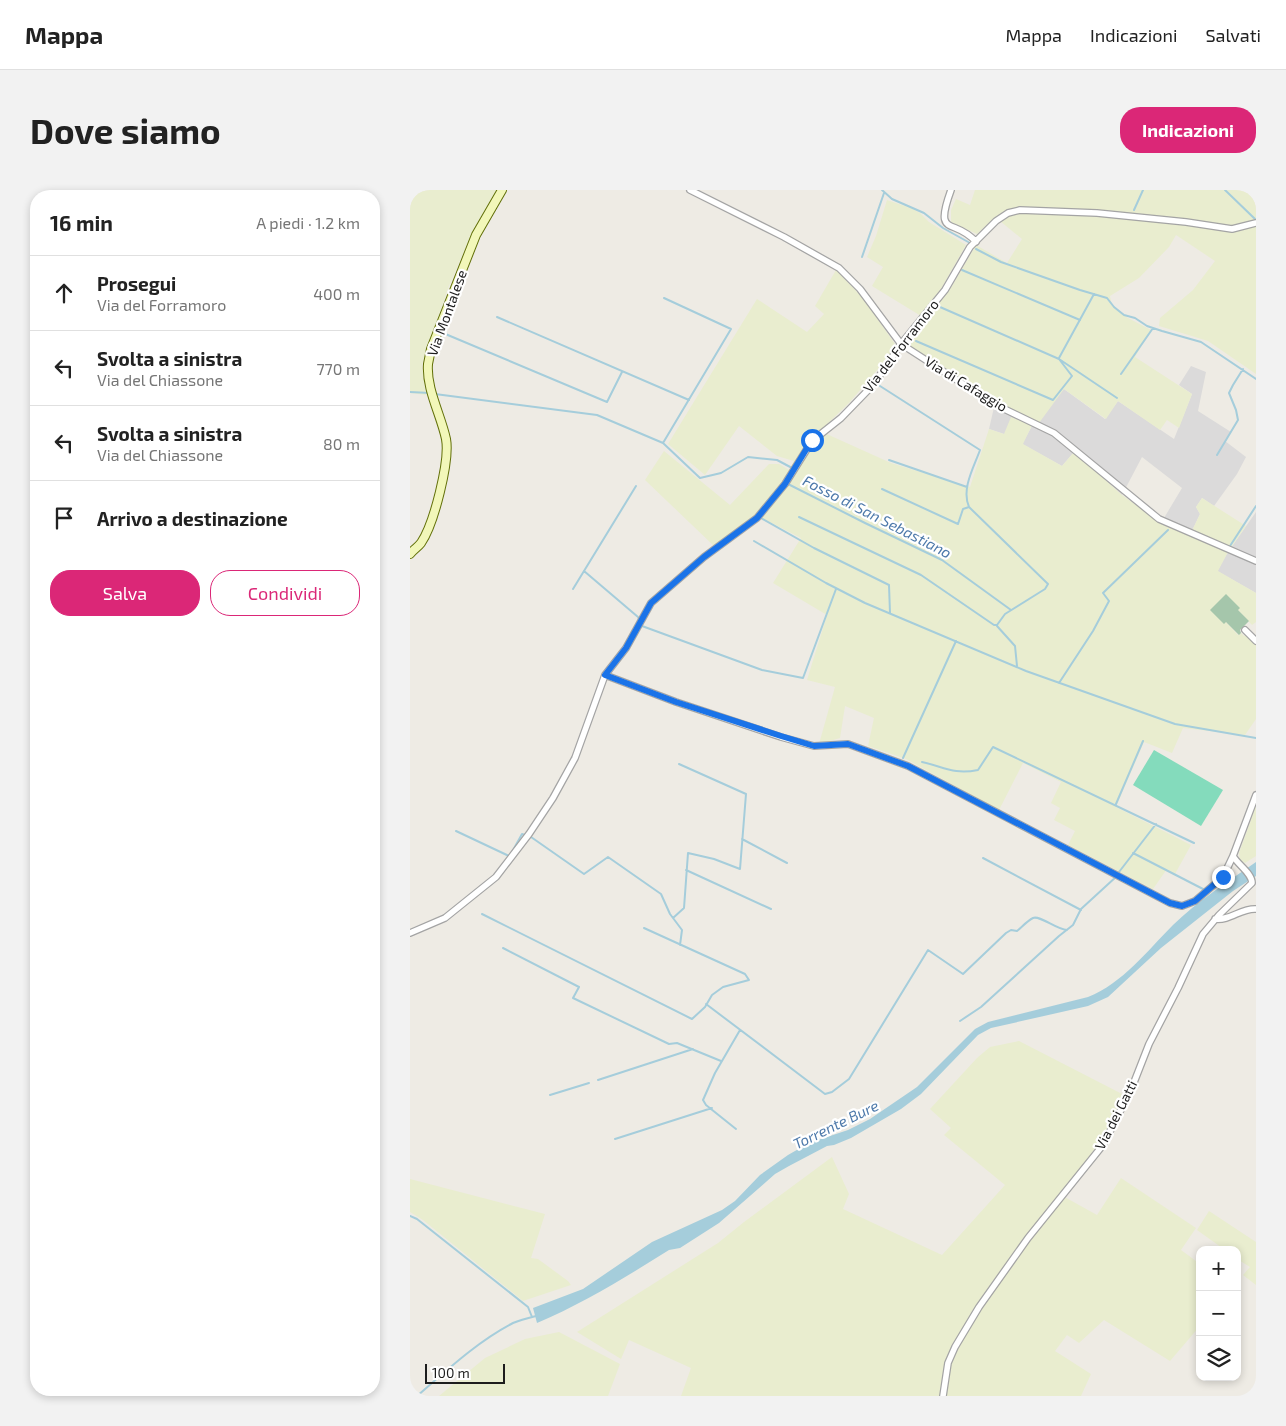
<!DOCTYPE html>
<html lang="it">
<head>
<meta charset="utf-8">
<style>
  :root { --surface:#fff; --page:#f2f2f2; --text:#222; --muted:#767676; --line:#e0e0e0; --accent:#db2777 }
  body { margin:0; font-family:"Exo 2",sans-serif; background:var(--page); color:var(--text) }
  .controls { position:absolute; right:15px; bottom:15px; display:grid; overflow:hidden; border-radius:10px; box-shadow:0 2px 8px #0003 }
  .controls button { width:45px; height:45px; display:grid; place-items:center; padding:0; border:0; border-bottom:1px solid var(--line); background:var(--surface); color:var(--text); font:25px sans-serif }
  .scale { position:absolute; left:15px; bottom:12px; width:80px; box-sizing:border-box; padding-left:5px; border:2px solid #1d1d1d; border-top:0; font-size:14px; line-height:18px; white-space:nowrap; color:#1d1d1d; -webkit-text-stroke:4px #fff; paint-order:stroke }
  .stop { position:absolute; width:15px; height:15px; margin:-11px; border:4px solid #1a73e8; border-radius:50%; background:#fff }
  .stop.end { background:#1a73e8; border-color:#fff; box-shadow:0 1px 5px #0008 }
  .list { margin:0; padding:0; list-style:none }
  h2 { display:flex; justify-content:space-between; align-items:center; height:65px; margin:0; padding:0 20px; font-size:21px }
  h2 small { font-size:16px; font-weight:400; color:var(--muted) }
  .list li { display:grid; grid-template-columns:32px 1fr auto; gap:15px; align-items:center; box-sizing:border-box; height:75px; padding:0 20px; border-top:1px solid var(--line) }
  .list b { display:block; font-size:19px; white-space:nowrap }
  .list p { margin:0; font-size:16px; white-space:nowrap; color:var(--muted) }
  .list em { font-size:16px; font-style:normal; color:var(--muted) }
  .actions { display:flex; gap:10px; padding:15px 20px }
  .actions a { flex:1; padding:11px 0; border:1px solid var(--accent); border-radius:20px; text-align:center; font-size:18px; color:var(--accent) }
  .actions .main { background:var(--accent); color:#fff }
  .icon { flex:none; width:28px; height:28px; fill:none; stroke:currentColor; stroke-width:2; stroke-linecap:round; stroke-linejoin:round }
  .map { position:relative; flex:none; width:846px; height:1206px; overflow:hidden; border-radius:20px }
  header { display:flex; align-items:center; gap:30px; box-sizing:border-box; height:70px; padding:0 25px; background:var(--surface); border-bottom:1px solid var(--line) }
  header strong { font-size:24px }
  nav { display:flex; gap:28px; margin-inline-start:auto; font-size:18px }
  .intro { display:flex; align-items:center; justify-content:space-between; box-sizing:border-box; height:120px; padding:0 30px }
  h1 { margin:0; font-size:35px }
  .button { padding:12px 22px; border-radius:20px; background:var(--accent); color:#fff; font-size:18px; font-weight:700 }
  main { display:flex; gap:30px; padding:0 30px }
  aside { flex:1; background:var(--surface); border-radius:20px; box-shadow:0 2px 8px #0003 }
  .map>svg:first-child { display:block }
  .residential { fill:#dbdada }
  .farmland { fill:#e9edcf }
  .cemetery { fill:#a5c6ab }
  .pitch { fill:#84dbbc }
  .water { fill:#a5cddb }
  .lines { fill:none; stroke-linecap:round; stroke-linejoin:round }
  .stream { stroke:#a5cddb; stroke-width:2 }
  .street-casing { stroke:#a4a4a4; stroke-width:8 }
  .secondary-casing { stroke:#627008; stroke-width:10 }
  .street { stroke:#fff; stroke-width:5.5 }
  .secondary { stroke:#f2f7b9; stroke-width:8 }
  .route { stroke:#1a73e8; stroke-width:6 }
  .labels { text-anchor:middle; stroke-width:4.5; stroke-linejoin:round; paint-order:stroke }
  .street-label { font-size:14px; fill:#1d1d1d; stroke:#fff }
  .water-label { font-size:15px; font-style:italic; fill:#4d79aa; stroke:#fff }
</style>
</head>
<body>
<header>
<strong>Mappa</strong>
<nav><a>Mappa</a><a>Indicazioni</a><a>Salvati</a></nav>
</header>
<div class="intro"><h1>Dove siamo</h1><a class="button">Indicazioni</a></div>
<main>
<aside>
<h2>16 min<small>A piedi · 1.2 km</small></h2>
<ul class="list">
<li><svg class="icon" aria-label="ahead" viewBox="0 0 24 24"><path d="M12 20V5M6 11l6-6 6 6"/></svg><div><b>Prosegui</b><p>Via del Forramoro</p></div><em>400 m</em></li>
<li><svg class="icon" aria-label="left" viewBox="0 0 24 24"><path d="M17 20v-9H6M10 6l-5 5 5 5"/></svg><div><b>Svolta a sinistra</b><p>Via del Chiassone</p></div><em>770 m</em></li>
<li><svg class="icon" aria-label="left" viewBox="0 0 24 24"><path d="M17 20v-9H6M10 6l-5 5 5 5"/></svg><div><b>Svolta a sinistra</b><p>Via del Chiassone</p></div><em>80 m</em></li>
<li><svg class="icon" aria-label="arrive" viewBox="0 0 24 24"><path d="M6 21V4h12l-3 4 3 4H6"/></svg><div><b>Arrivo a destinazione</b></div></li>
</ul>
<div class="actions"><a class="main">Salva</a><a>Condividi</a></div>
</aside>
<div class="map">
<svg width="846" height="1206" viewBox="0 0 846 1206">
  <rect width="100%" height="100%" fill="#eeebe4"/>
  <path class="residential" d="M781,176L796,182L788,221L821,242L815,251L836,267L827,284L804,316L792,308L786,317L790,324L780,345L751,333L772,298L732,267L712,305L664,262L652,276L612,254L622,236L594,244L579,239L585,213L654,199L695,229L708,211L764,249L782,204L769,195Z
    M846,322V403L807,381L818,362Z"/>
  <path class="farmland" d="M0,0H87L60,48L39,96L12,174L16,205L0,203Z
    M565,0H846V184L798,151L749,136L750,128L783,100L805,71L766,45L759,57L729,88L700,106L702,116L718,128L741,140L725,167L782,204L769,238L757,230L750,240L708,211L696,229L654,199L629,233L585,213L512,165L499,156L515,131L542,96L566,55L597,73L612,49L585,27L567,44L541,32V20L546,9L560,15Z
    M477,10L501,18L510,23L519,32L556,55L531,99L511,126L462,96L473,77L457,67L466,46Z
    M426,80L453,108L485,154L480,165L439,213L410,241L481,273L560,297L579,239L594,244L601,227L622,235L613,254L652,276L664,262L712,305L751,333L780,345L790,324L786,317L792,308L836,336L818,362L808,381L846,403V432L842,435L828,420L830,418L814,434L816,432L828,445L831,443L834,446L838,444L846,452V529L835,545L773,538L762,563L734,552L706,617L781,655L765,684L757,679L743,699L658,655L665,641L644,630L650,618L641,613L651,592L613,573L589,620L496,569L458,556L464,528L435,516L430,548L409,554L425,497L397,490L417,425L363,393L391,348L346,325L304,356L235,290L254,261L320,315L359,274H369L379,280L384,271L367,266L329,236L295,285L258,254L347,109L397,142L414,124L405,116Z
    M846,616V666L835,673L830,670L829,663Z
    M609,851L716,906L699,939L651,1005L687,1025L711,988L786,1038L771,1060L790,1074V1136L760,1171L694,1130L669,1153L657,1145L645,1161L681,1184L671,1206H271L281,1178L219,1150L211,1169L167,1142L308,1053L334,1032L422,967L439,1004L433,1019L532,1065L595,995L534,945L541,938L520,919L567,868L580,857Z
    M0,989L135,1024L121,1068L128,1069L158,1091L161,1095L113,1111L13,1030L0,1022Z
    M799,1021L846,1052V1095L833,1085L840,1077L827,1069V1060H815L787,1040Z
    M149,1142L210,1174L198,1206H29L75,1168L115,1149Z"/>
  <path class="cemetery" d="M816,404L830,418L828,420L839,431L830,440L831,443L829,445L816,432L814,434L800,420Z"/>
  <path class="pitch" d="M744,560L813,600L791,636L723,595Z"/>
  <path class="water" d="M846,672V686L823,701L751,758L698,807L678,816L581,838L568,845L511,904L491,919L441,948L424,955L417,956L379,976L365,984L309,1033L270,1058L259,1060C216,1087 174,1113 127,1133L123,1118L173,1099L242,1052L312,1020L325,1011L350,985L378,965L399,953L438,940L460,929L507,897L565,839L578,832L678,807C713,793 737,761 763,735C788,711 817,692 846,672Z"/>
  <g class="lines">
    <path class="stream" d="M472,0L482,9L514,23L533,38L560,53
      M815,0L846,30
      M724,20L733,0
      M566,59L591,72L670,100L697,108L704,117L714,125L725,128L737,136L752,141L791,152L846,189
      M452,67L474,3
      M552,80L670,130
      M530,117L649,169L707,208
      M87,127L279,210
      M33,143L197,212L212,182
      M506,151L643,210L662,186L649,169
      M649,168L684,104
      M711,184L743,138
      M470,196L570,260C564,277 551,299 559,317L638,394L635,399L595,424L587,435
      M0,202L20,203
      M25,204L187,225L253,253L290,288L311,283L338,267L367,270L384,279
      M253,253L321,139L254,108
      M807,265L828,230L826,220L819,203L823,195L833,179
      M479,270L557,297
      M378,294L455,333L532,370L601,420
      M472,299L548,334L553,319L559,317
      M349,327L404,358L479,395L480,423
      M389,327L511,385L584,435H587
      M344,351L416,393L455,413L616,481L765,534L846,548
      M820,356L846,316
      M174,381L228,427L229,429
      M163,399L226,296
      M231,434L232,436L352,480L393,488L426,399
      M587,436L605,456L607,476
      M649,493L683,441L699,411L693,403L758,340
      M493,568L546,451
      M512,572C534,577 544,585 568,580L583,557L784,653
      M706,614L733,551
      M46,641L99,666
      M332,649L377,673
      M102,662L112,644L121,647L174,684L198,667L251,704L260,724L272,740L270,755
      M723,663L793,699
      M573,668L671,720
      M276,680L361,719
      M709,682L746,634
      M72,724L282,829L295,817L302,805L313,797L339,790L335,784L234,738
      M263,728L274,718L278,663L304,669L330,679L336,604L269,574
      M93,758L169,797L163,808L259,854L267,853L311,871
      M296,814L415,904L422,902L439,889L518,760L553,784L596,743L601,740L607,741C612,737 617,731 623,728C630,725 647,740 657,740
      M550,831L571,817L649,746L663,735L671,719L707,686
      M188,890L283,859
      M140,905L179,893
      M326,939L296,915L293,910L305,883L330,840
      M205,949L302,918
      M0,1026L7,1029L118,1117L122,1127
      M7,1206C37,1180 68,1151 103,1133C110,1130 118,1128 126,1126"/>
    <g class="street-casing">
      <path id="street" d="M280,0L374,47L429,78L450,99L491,154L584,214L644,243L749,329L846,371
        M541,0C523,49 545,27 566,52
        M835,440L846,451
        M195,485L266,512L371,547L404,556L438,554L498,576L760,713L772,716L785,711L813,687L823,666
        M805,729C820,731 831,718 846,719
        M0,743L35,728L86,687L119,644L143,608L165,568L195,485L216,458L241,413L294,367L347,328L375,294L402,251L431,228L464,194L491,154L535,100L560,57L586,31L598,23L610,20L687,23L776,32L822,39L846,33
        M533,1206L538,1173L545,1157L569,1117L618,1048L693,955L721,900L739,854L768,798L793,744L809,725L842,693C842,683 828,675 823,666L846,605"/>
    </g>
    <g class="secondary-casing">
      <path id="secondary" d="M0,364C3,360 8,357 11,353C24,334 40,271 36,249C31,225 16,199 18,174C19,169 20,164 21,159L66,45L92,0"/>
    </g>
    <use href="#street" class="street"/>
    <use href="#secondary" class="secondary"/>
  </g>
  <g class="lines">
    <path class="route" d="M402,250L375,294L347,328L294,367L241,413L216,458L195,485L266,512L371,546L404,556L438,554L498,576L760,713L772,716L785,711L813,687"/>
  </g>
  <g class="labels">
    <g class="street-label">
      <text transform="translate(37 123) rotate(-70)" y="5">Via Montalese</text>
      <text transform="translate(491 156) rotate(-52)" y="5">Via del Forramoro</text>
      <text transform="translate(556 194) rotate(31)" y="5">Via di Cafaggio</text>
      <text transform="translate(706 925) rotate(-63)" y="5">Via dei Gatti</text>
    </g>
    <g class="water-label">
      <text transform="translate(467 327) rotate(27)" y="5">Fosso di San Sebastiano</text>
      <text transform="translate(426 935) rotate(-26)" y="5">Torrente Bure</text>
    </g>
  </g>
</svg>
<div class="controls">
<button>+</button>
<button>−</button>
<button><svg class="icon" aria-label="layers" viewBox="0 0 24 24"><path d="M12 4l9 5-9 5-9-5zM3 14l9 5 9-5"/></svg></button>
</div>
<div class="scale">100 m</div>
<div class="stop" style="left:402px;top:250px"></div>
<div class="stop end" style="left:813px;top:687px"></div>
</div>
</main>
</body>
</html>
